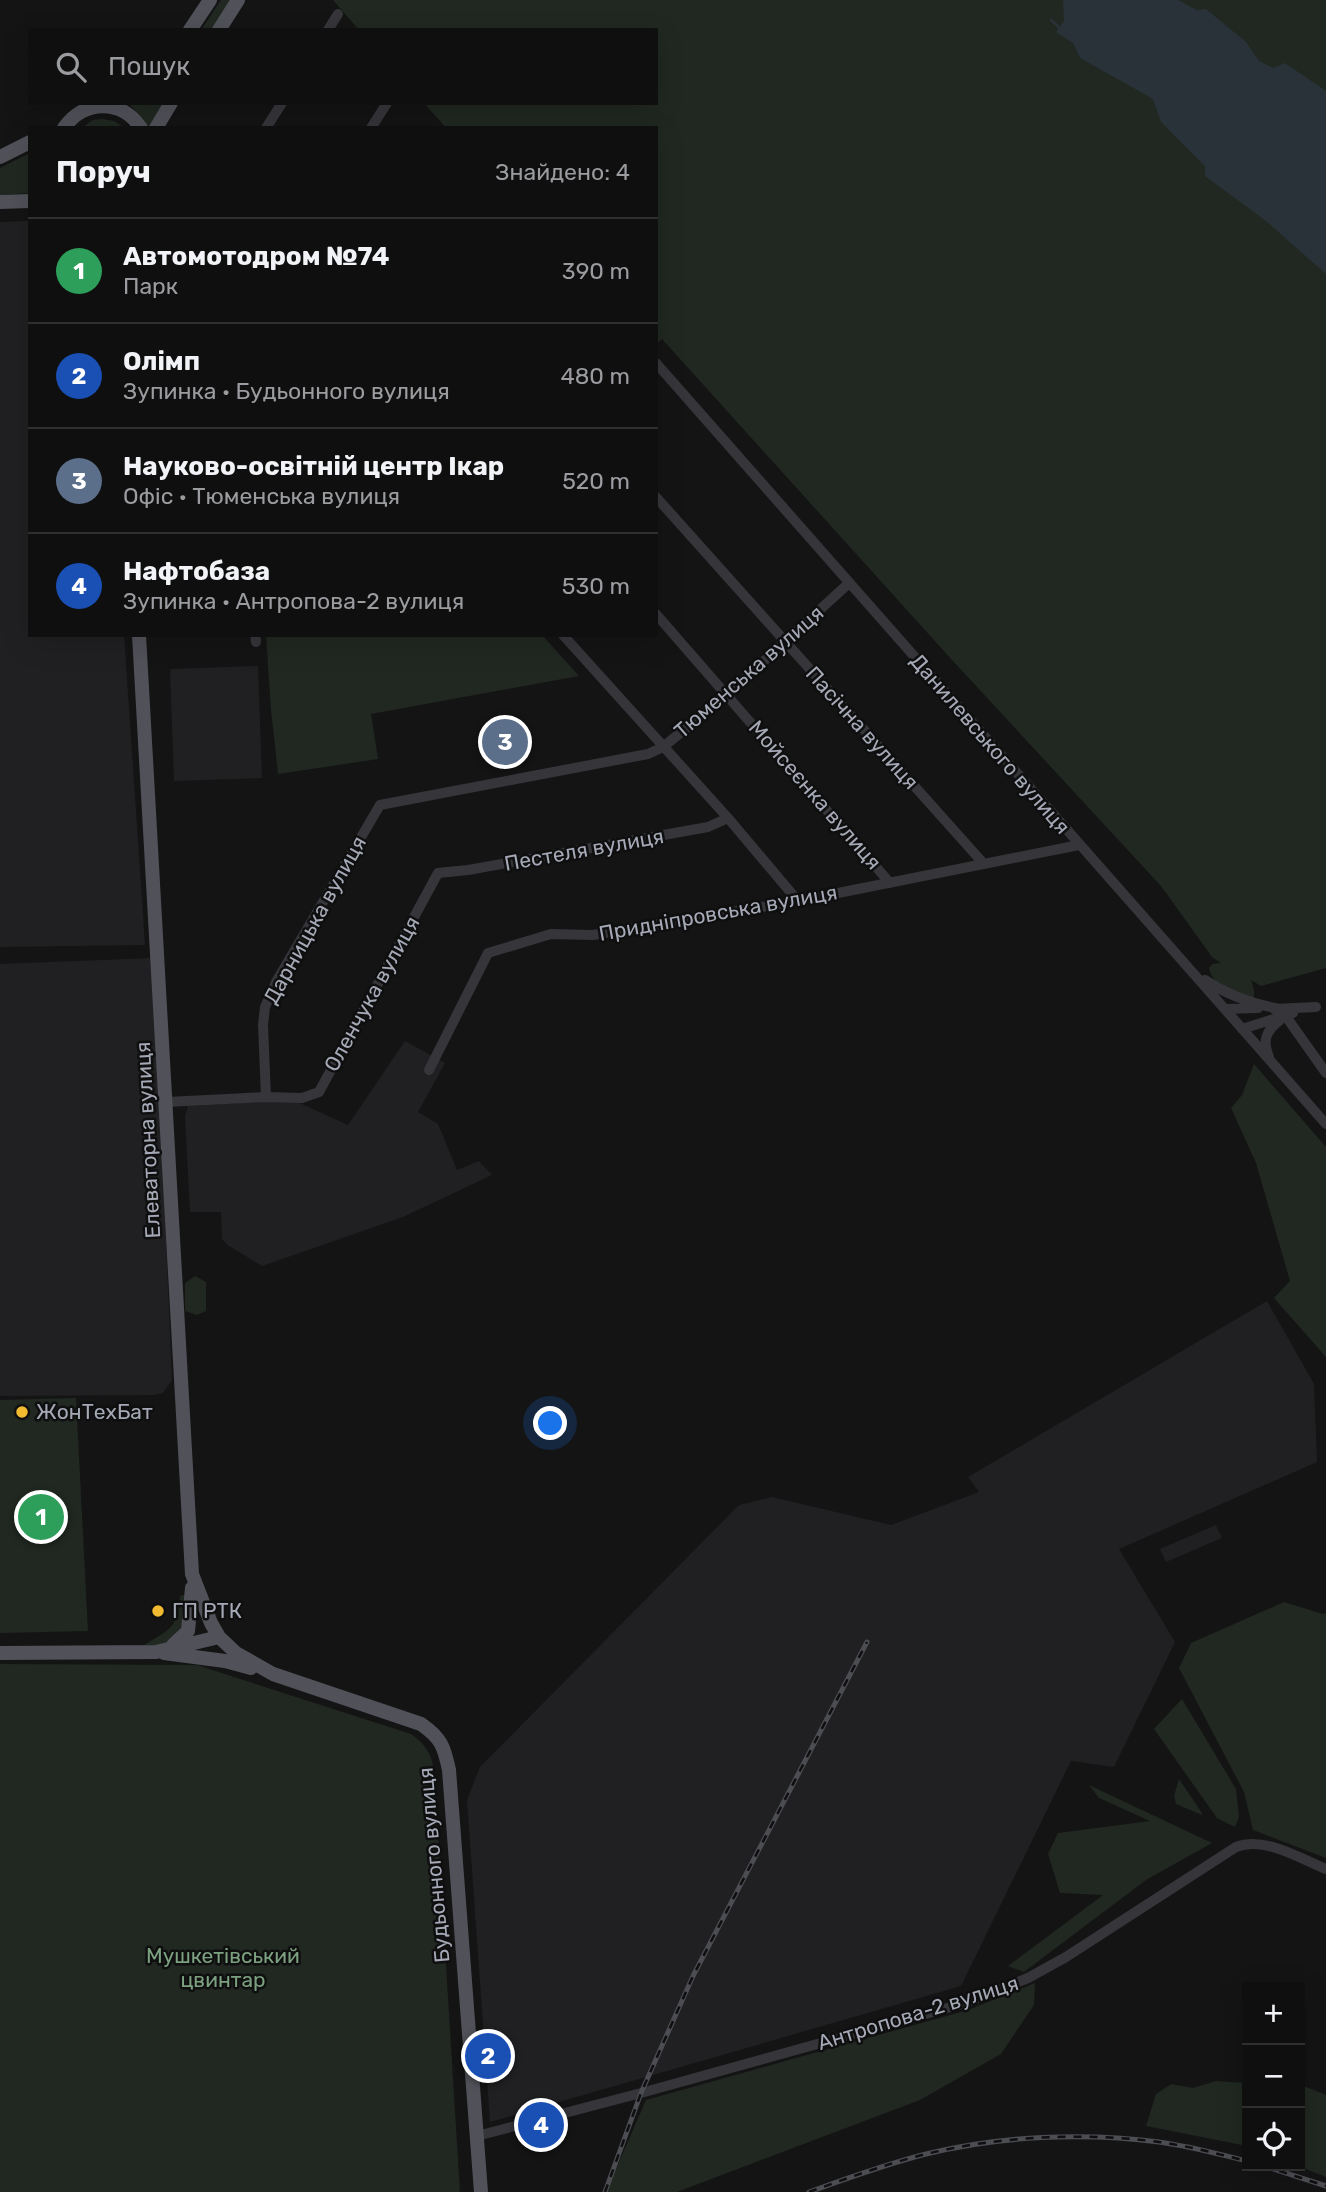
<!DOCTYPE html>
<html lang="uk">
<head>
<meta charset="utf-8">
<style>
  :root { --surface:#0f0f10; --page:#181819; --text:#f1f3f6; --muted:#9b9c9f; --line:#2f2f30; --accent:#0b8043 }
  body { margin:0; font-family:Rubik,sans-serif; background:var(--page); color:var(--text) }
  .controls { position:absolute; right:21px; bottom:21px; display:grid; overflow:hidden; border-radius:0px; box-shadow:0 7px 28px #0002 }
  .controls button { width:63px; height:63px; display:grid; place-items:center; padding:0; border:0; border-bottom:2px solid var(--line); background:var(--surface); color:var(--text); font:35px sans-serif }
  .you { position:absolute; left:551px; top:1424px; width:24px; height:24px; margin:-18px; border:5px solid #fff; border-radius:50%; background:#1a73e8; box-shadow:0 0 0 10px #1a73e833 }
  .badge { display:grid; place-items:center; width:46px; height:46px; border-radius:50%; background:var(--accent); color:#fff; font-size:23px; font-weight:700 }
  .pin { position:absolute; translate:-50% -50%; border:4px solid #fff; box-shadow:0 2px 7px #0006 }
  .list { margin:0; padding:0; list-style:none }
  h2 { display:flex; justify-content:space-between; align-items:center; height:91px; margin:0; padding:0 28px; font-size:30px }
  h2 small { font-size:23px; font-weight:400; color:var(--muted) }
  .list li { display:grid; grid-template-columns:46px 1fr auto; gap:21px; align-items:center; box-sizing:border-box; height:105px; padding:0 28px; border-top:2px solid var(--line) }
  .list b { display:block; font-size:26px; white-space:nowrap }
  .list p { margin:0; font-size:23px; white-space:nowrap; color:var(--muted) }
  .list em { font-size:23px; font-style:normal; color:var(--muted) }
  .icon { flex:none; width:38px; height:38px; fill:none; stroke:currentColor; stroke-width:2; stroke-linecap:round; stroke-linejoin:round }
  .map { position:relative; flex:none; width:1326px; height:2192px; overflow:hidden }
  .search { position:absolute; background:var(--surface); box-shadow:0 7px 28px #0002; left:28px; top:28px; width:630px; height:77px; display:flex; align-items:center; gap:18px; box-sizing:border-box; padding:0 24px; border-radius:0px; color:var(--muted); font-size:26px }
  .panel { position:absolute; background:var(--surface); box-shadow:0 7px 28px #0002; left:28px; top:126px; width:630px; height:511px; border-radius:0px }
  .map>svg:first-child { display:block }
  .built { fill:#202022 }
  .green { fill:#202821 }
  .water { fill:#2a3239 }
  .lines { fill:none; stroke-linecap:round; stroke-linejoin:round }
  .stream { stroke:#2a3239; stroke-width:2.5 }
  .minor { stroke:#35353a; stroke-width:10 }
  .major { stroke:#515259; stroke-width:14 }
  .rail-casing { stroke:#4c4d53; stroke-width:5 }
  .rail { stroke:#0f0f10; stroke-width:2.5; stroke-dasharray:8; stroke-linecap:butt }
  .poi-dot { fill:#f1ba30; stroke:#0f0f10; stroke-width:2.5 }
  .labels { text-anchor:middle; stroke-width:5; stroke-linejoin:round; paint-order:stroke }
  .street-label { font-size:21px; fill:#a5a9b6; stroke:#0f0f10 }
  .poi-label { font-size:21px; fill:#a5a9b6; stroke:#0f0f10; text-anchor:start }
  .park-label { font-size:21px; fill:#7ca180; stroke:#0f0f10 }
</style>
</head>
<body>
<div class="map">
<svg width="1326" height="2192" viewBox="0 0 1326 2192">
  <rect width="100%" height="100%" fill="#141415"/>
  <path class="built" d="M30,221V635H124L145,945L0,947V222Z
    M258,666L262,778L174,781L170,669Z
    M154,958L172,1380L163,1393L153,1395L0,1396V964Z
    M405,1041L445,1063L418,1112L438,1124L457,1170L479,1161L492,1175L403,1217L262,1266L229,1246L222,1239L221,1212H190L185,1116L188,1106L293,1100L348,1125Z
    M1267,1301L1314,1384L1317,1462L1119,1549L1175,1642L1114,1767L1071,1761L961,1986L490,2122L467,1800L480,1767L739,1505L772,1497L891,1525L979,1492L968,1477Z
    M1216,1525L1222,1538L1166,1562L1160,1549Z"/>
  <path class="green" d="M221,0H232L213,30H201Z
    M333,0H1326V968L1261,986L1251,980L1254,990V1000C1237,993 1213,988 1209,968L1212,964L1221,963L1212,957L1161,886L952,660L662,339L656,344V128H446L424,103H656V30H359Z
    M128,103H166L151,127L147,126L143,118Z
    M103,119L114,121L125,128H81L93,120Z
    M30,153V193L0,195V168Z
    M266,635H542L579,676L371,714L378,759L278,774L271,710Z
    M1254,1064L1326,1147V1357L1274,1298L1290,1281L1256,1163L1231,1108L1242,1095Z
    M195,1276L206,1282V1311L197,1315L185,1311V1283Z
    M76,1398L88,1631L0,1633V1400Z
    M186,1594V1615L178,1639L154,1647H141C169,1629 177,1631 180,1596Z
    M1284,1602L1323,1614L1326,1613V1858L1253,1830L1244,1792L1179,1668L1191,1643Z
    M0,1664L197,1665L411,1734C425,1744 432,1754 434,1771L460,2192H0Z
    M1182,1699L1236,1789L1239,1817L1235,1827L1217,1818L1154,1729Z
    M1179,1779L1202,1813V1815L1176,1804L1174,1796Z
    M1089,1785L1212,1843L1146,1880L1024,1972L1008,1966L1103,1895L1060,1893L1048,1854L1058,1833L1150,1821L1099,1798Z
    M1035,1983L1034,2005L1001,2054L920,2100L677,2192H606L646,2100L968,2010Z
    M1216,2081L1247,2083V2146L1146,2126L1156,2094L1171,2084L1193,2088Z
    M1300,2086L1306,2087L1326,2095V2177L1298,2166H1300Z"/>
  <path class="water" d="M1063,0H1178L1197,10L1206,9L1246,42L1259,61L1273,68L1285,63L1326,91V274L1266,221L1205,176V166L1161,122L1153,99L1080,58L1073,43L1056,32L1064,21Z"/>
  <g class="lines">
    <path class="stream" d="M1051,20L1061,29"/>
    <path class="minor" d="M328,30L338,14
      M266,128L282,103
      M371,128L387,103
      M656,363L1326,1124
      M656,497L984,864
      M656,614L890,883
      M255,635L256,642
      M563,635L728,818L798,901
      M1205,980C1229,996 1252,1004 1280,1009
      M1225,1009L1258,1008
      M1274,1009L1316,1007
      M1285,1015L1326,1073
      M1242,1029L1293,1013
      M1269,1057C1262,1040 1266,1031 1280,1020
      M429,1070L488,953L551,934L593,935L798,901L1079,845
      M266,1097L263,1025L265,1007L276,982L380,805L648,754L663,747L728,694L849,583
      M167,1102L266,1097L302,1098L319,1092L438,873L468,870L708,827L728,818
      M477,2136L641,2093L965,2003L1028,1978L1066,1957L1236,1847C1265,1836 1299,1858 1326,1869"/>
    <path class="major" d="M190,30L210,0
      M219,30L238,0
      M64,128C84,99 122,99 141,128
      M156,128L171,103
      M0,157L30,142
      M0,202L30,201
      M139,635L192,1574L211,1623L219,1637L236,1653L273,1674L421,1724C441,1738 444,1746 449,1770L481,2192
      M173,1645L188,1631L192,1588
      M0,1653L156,1652L219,1637
      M164,1653L225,1661L251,1668"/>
    <g class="rail-casing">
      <path id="rail" d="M1264,2166L1326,2186
        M605,2192L641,2093L693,1976L867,1642
        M809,2192C848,2178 886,2164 926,2154C1000,2136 1083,2132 1159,2142C1189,2146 1218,2154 1247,2161"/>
    </g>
    <use href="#rail" class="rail"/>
  </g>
  <g class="poi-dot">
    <circle cx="22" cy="1412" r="7"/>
    <circle cx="158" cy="1611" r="7"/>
  </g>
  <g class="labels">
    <g class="street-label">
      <text transform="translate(749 672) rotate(-41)" y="7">Тюменська вулиця</text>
      <text transform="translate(862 728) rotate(48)" y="7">Пасічна вулиця</text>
      <text transform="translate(990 744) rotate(49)" y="7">Данилевського вулиця</text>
      <text transform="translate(815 795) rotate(49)" y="7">Мойсеєнка вулиця</text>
      <text transform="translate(584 850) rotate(-10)" y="7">Пестеля вулиця</text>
      <text transform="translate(718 913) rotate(-10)" y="7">Придніпровська вулиця</text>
      <text transform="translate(315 920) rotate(-61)" y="7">Дарницька вулиця</text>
      <text transform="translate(372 994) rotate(-61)" y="7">Оленчука вулиця</text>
      <text transform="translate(148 1140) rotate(-93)" y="7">Елеваторна вулиця</text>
      <text transform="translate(434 1865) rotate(-95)" y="7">Будьонного вулиця</text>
      <text transform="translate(918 2013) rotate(-17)" y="7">Антропова-2 вулиця</text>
    </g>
    <g class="poi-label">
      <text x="36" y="1419">ЖонТехБат</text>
      <text x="172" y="1618">ГП РТК</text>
    </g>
    <g class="park-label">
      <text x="223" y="1963">Мушкетівський<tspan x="223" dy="24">цвинтар</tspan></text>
    </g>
  </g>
</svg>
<div class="controls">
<button>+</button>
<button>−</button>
<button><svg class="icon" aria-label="locate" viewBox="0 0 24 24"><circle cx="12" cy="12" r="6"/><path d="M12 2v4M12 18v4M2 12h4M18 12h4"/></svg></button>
</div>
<div class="you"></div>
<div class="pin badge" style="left:41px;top:1517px;background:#2e9e5b">1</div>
<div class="pin badge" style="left:488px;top:2056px;background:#1a4fb4">2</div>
<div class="pin badge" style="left:505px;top:742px;background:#5c6f8a">3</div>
<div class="pin badge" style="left:541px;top:2125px;background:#1a4fb4">4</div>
<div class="search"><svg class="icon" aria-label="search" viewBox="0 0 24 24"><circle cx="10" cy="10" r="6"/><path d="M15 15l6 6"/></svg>Пошук</div>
<section class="panel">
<h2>Поруч<small>Знайдено: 4</small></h2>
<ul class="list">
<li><span class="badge" style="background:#2e9e5b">1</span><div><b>Автомотодром №74</b><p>Парк</p></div><em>390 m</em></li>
<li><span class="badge" style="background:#1a4fb4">2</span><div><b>Олімп</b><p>Зупинка · Будьонного вулиця</p></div><em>480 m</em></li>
<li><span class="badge" style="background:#5c6f8a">3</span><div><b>Науково-освітній центр Ікар</b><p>Офіс · Тюменська вулиця</p></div><em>520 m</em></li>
<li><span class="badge" style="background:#1a4fb4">4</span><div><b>Нафтобаза</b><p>Зупинка · Антропова-2 вулиця</p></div><em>530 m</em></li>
</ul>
</section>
</div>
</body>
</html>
